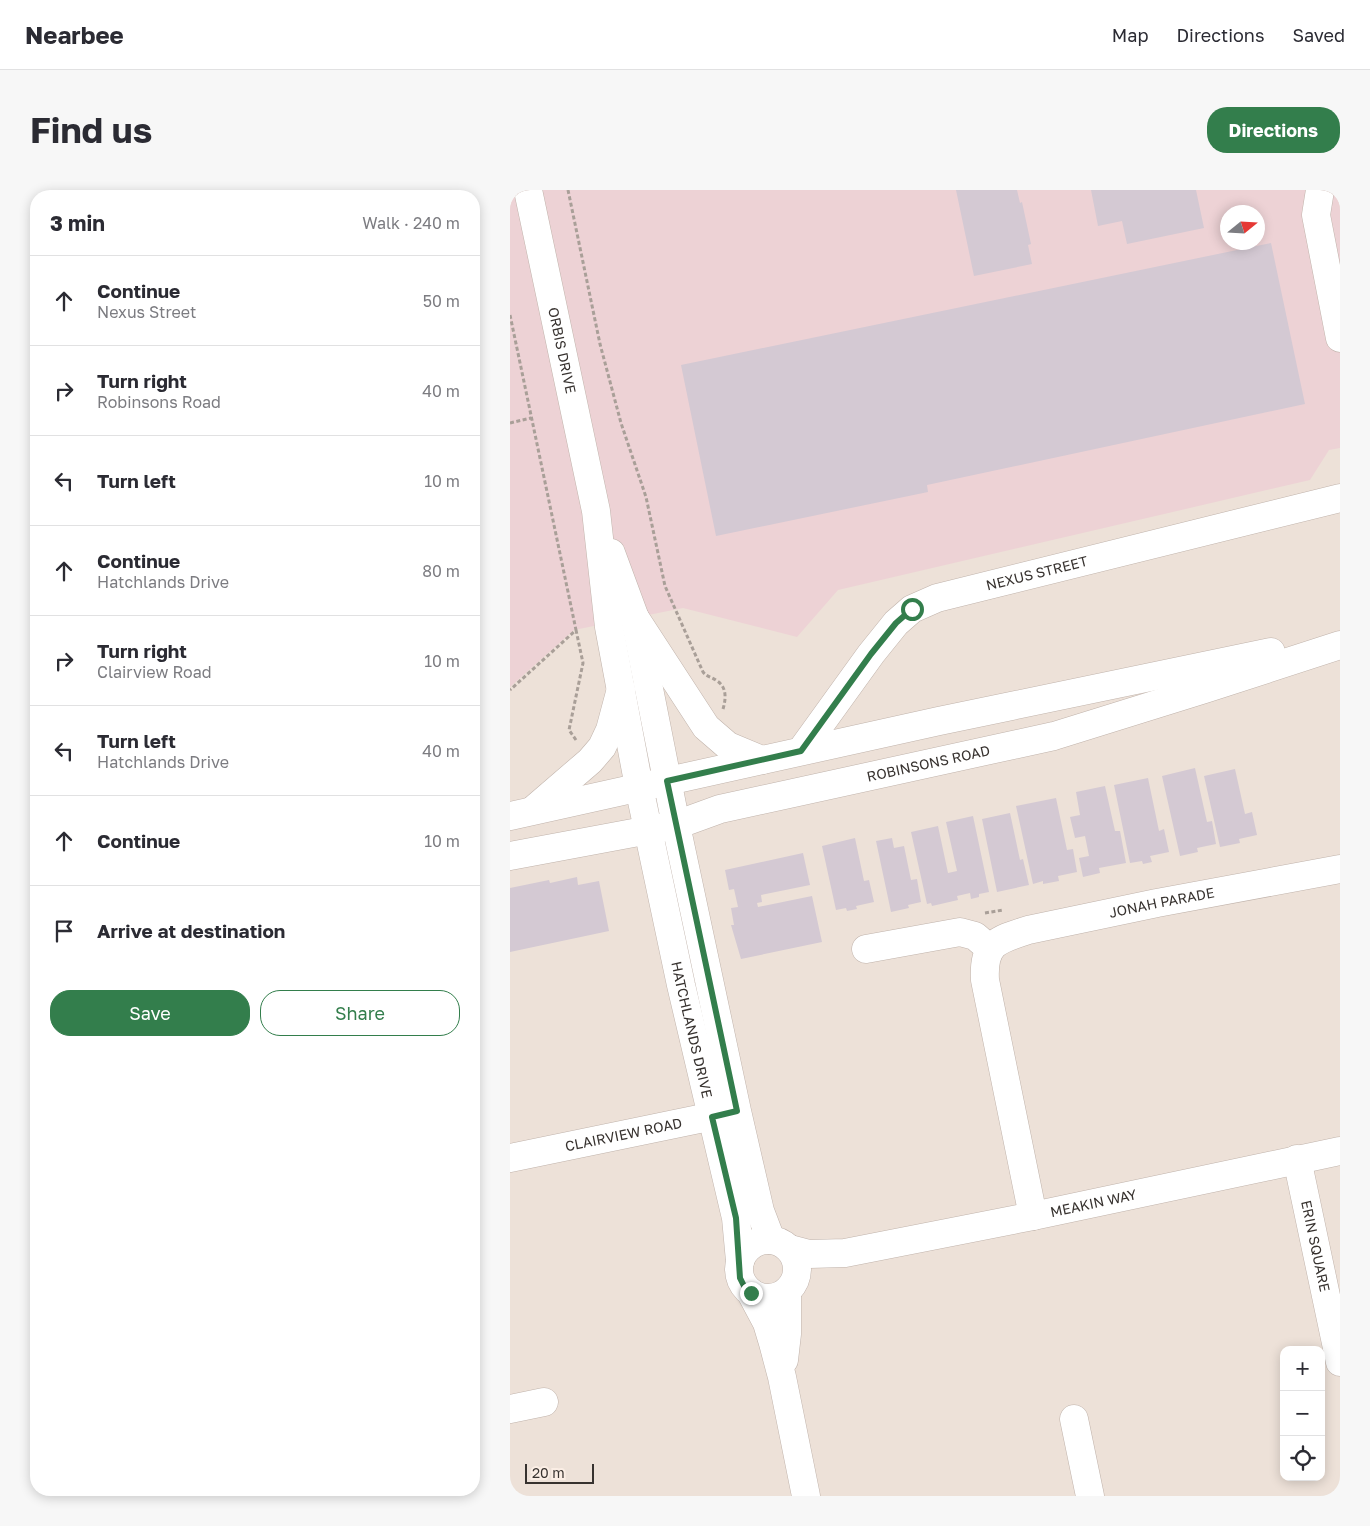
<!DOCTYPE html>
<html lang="en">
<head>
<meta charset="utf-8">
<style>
  :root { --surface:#fff; --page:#f7f7f7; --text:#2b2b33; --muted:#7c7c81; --line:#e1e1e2; --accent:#337e4c }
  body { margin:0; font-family:"Golos Text",sans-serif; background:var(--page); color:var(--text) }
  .controls { position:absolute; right:15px; bottom:15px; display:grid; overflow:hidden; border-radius:10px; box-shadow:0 2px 12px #0003 }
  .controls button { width:45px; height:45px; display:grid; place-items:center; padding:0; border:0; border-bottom:1px solid var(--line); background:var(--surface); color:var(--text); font:25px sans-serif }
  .compass { position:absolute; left:710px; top:15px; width:45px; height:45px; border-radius:50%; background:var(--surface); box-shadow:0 2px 12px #0003; rotate:72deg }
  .scale { position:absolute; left:15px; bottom:12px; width:69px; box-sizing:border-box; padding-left:5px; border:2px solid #37322f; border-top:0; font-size:14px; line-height:18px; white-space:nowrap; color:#37322f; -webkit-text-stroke:4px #fbeee5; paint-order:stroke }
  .stop { position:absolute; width:15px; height:15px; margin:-11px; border:4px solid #337e4c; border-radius:50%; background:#fff }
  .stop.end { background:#337e4c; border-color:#fff; box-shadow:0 1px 5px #0008 }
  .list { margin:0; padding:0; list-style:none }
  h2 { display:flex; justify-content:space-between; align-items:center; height:65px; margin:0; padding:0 20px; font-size:21px }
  h2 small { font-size:16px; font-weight:400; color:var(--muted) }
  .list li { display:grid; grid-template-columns:32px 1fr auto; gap:15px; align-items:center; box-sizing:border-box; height:90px; padding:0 20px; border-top:1px solid var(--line) }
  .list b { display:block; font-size:19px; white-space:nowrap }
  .list p { margin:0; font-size:16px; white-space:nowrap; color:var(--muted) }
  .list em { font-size:16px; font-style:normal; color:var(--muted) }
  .actions { display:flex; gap:10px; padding:15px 20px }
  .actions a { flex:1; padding:11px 0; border:1px solid var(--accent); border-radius:20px; text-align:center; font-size:18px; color:var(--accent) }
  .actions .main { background:var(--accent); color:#fff }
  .icon { flex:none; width:28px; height:28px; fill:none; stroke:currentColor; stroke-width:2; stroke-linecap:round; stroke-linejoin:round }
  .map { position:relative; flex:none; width:830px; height:1306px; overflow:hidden; border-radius:20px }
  header { display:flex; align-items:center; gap:30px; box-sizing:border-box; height:70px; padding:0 25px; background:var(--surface); border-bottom:1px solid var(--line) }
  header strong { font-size:24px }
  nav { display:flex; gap:28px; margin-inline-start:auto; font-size:18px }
  .intro { display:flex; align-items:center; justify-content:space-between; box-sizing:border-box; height:120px; padding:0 30px }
  h1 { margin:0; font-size:35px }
  .button { padding:12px 22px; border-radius:20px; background:var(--accent); color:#fff; font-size:18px; font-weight:700 }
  main { display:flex; gap:30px; padding:0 30px }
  aside { flex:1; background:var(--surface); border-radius:20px; box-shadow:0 2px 12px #0003 }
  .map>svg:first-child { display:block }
  .industrial { fill:#edd2d5; fill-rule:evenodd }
  .building { fill:#d4c9d3 }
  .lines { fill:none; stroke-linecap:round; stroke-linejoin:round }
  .minor-casing { stroke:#c0b3ab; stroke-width:29 }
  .major-casing { stroke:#c0b3ab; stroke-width:29 }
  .path { stroke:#a99f98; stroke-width:3; stroke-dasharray:4 2.5; stroke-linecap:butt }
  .minor { stroke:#fff; stroke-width:28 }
  .major { stroke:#fff; stroke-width:28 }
  .route { stroke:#337e4c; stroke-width:6 }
  .labels { text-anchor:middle; stroke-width:4.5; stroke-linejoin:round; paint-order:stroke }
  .street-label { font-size:14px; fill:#37322f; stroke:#fbeee5 }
</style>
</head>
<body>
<header>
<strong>Nearbee</strong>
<nav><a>Map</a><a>Directions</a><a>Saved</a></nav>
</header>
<div class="intro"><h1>Find us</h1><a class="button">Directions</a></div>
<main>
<aside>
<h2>3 min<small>Walk · 240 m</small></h2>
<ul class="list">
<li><svg class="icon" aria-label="ahead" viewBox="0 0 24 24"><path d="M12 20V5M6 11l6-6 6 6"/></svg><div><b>Continue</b><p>Nexus Street</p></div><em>50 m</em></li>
<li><svg class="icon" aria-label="right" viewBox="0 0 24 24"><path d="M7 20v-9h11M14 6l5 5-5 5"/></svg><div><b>Turn right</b><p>Robinsons Road</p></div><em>40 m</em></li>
<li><svg class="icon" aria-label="left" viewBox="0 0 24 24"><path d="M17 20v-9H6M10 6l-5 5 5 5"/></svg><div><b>Turn left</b></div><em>10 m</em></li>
<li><svg class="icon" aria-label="ahead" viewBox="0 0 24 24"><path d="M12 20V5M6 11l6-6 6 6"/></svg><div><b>Continue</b><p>Hatchlands Drive</p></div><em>80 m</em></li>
<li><svg class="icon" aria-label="right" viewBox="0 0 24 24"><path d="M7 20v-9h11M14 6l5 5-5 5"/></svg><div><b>Turn right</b><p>Clairview Road</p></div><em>10 m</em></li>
<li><svg class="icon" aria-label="left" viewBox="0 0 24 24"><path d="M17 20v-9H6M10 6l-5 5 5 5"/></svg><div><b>Turn left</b><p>Hatchlands Drive</p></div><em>40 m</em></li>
<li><svg class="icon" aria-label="ahead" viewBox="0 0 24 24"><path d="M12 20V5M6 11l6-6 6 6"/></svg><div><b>Continue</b></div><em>10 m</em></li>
<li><svg class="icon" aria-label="arrive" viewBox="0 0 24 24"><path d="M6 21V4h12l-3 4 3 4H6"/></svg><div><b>Arrive at destination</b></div></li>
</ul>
<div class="actions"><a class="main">Save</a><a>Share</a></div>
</aside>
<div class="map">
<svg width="830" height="1306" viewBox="0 0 830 1306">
  <rect width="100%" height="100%" fill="#ede1d8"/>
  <path class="industrial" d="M0,0H830V258L819,260L800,290L328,400L287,447L173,418L64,440L0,497ZM718,22H748V52H718Z"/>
  <path class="building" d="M446,0H507L510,13L512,12L521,54L518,55L522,74L464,86Z
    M581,0H686L694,38L617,54L612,31L588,36Z
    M761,53L795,214L417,295L418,302L206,346L171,175Z
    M685,578L697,632L702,631L706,654L687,658L688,662L670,666L652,586Z
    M725,579L735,624L742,622L747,645L729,649L730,653L710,657L694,586Z
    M638,588L649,641L654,639L659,662L640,666L642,672L633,674L632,671L620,673L604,595Z
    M595,596L605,641H610L616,673L589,678L590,683L573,687L569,668L579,666L575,646L565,648L560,627L570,625L566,602Z
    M546,608L557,660L563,659L567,682L548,686L549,691L533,694V691L523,694L506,616Z
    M500,623L510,670L513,669L519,695L487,702L472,629Z
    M463,626L479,702L469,704V707L461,709L460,703L447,706L448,710L422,716L421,713L417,714L401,642L428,636L438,683L447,681L436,632Z
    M345,648L354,691L359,690L364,712L346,716L347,719L337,721L336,718L326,720L312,656Z
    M382,648L384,658L394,656L401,690L407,689L411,712L398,715L399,718L381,722L366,651Z
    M293,663L300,695L251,705L252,712L247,713L248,717L302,706L312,752L231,769L221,735H224L221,718L228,717L224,699L219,700L215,680Z
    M67,687L68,695L89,691L99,741L0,762V698L39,690L40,693Z"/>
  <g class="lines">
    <g class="minor-casing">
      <g id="minor">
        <path id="s1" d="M18,0L86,321L99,437L129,597L171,795L226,1028L230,1071"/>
        <path d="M810,0L806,25L830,148"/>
        <path d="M101,363L125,428L166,635L227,921L250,1021L261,1050"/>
        <path id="s2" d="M291,561L361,464L386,433L402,419L427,408L830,308"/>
        <path d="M356,759L450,742L465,746L480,759"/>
        <path id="s3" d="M0,968L218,923"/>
        <path id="s4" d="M787,969L830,1172"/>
        <path id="s5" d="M523,1026L475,790C473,754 486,750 518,740L647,713L830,679"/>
        <circle cx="258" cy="1079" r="29"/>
        <path id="s6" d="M280,1059L299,1064L335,1063L523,1026L830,961"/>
        <path d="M241,1103L257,1133L263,1153L272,1187L296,1306"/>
        <path d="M274,1170L277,1144V1102"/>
        <path d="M0,1219L34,1212"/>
        <path d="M564,1229L580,1306"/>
      </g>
    </g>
    <g class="major-casing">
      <g id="major">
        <path d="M125,428L196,537L218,556L252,570"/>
        <path d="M23,620L80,571L92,557L100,540L111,499"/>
        <path d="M0,626L429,531L761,462"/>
        <path id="s7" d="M0,666L166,635L210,619L544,546L695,499L830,455"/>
      </g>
    </g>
    <path class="path" d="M58,0L90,154L111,233L136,307L155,396L193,482C197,487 202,487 207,491C217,497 216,509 213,519
      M0,125L66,440L0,500
      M0,233L21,228
      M66,550L59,540L73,473L66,440
      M475,723L493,720"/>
    <use href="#minor" class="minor"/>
    <use href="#major" class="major"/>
  </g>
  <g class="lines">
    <path class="route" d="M241,1103L234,1096L230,1088L226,1028L202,927L227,921L157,591L291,561L361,464L386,433L402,419"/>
  </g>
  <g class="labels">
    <g class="street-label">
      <text dy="5" stroke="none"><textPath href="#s1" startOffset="164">ORBIS DRIVE</textPath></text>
      <text dy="5" stroke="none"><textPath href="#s2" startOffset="311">NEXUS STREET</textPath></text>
      <text dy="5" stroke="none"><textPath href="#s7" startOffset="429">ROBINSONS ROAD</textPath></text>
      <text dy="5" stroke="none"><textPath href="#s5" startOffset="452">JONAH PARADE</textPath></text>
      <text dy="5" stroke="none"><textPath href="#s1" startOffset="856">HATCHLANDS DRIVE</textPath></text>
      <text dy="5" stroke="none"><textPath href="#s3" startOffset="116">CLAIRVIEW ROAD</textPath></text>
      <text dy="5" stroke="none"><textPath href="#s6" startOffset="309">MEAKIN WAY</textPath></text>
      <text dy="5" stroke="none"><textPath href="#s4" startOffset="89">ERIN SQUARE</textPath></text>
    </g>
  </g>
</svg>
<div class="controls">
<button>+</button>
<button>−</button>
<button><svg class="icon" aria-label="locate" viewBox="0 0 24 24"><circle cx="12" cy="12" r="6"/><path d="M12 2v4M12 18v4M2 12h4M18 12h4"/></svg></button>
</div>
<svg class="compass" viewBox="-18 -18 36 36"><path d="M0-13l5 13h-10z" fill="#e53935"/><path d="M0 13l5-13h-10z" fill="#7c7c81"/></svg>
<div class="scale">20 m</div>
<div class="stop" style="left:402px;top:419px"></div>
<div class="stop end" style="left:241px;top:1103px"></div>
</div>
</main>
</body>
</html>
